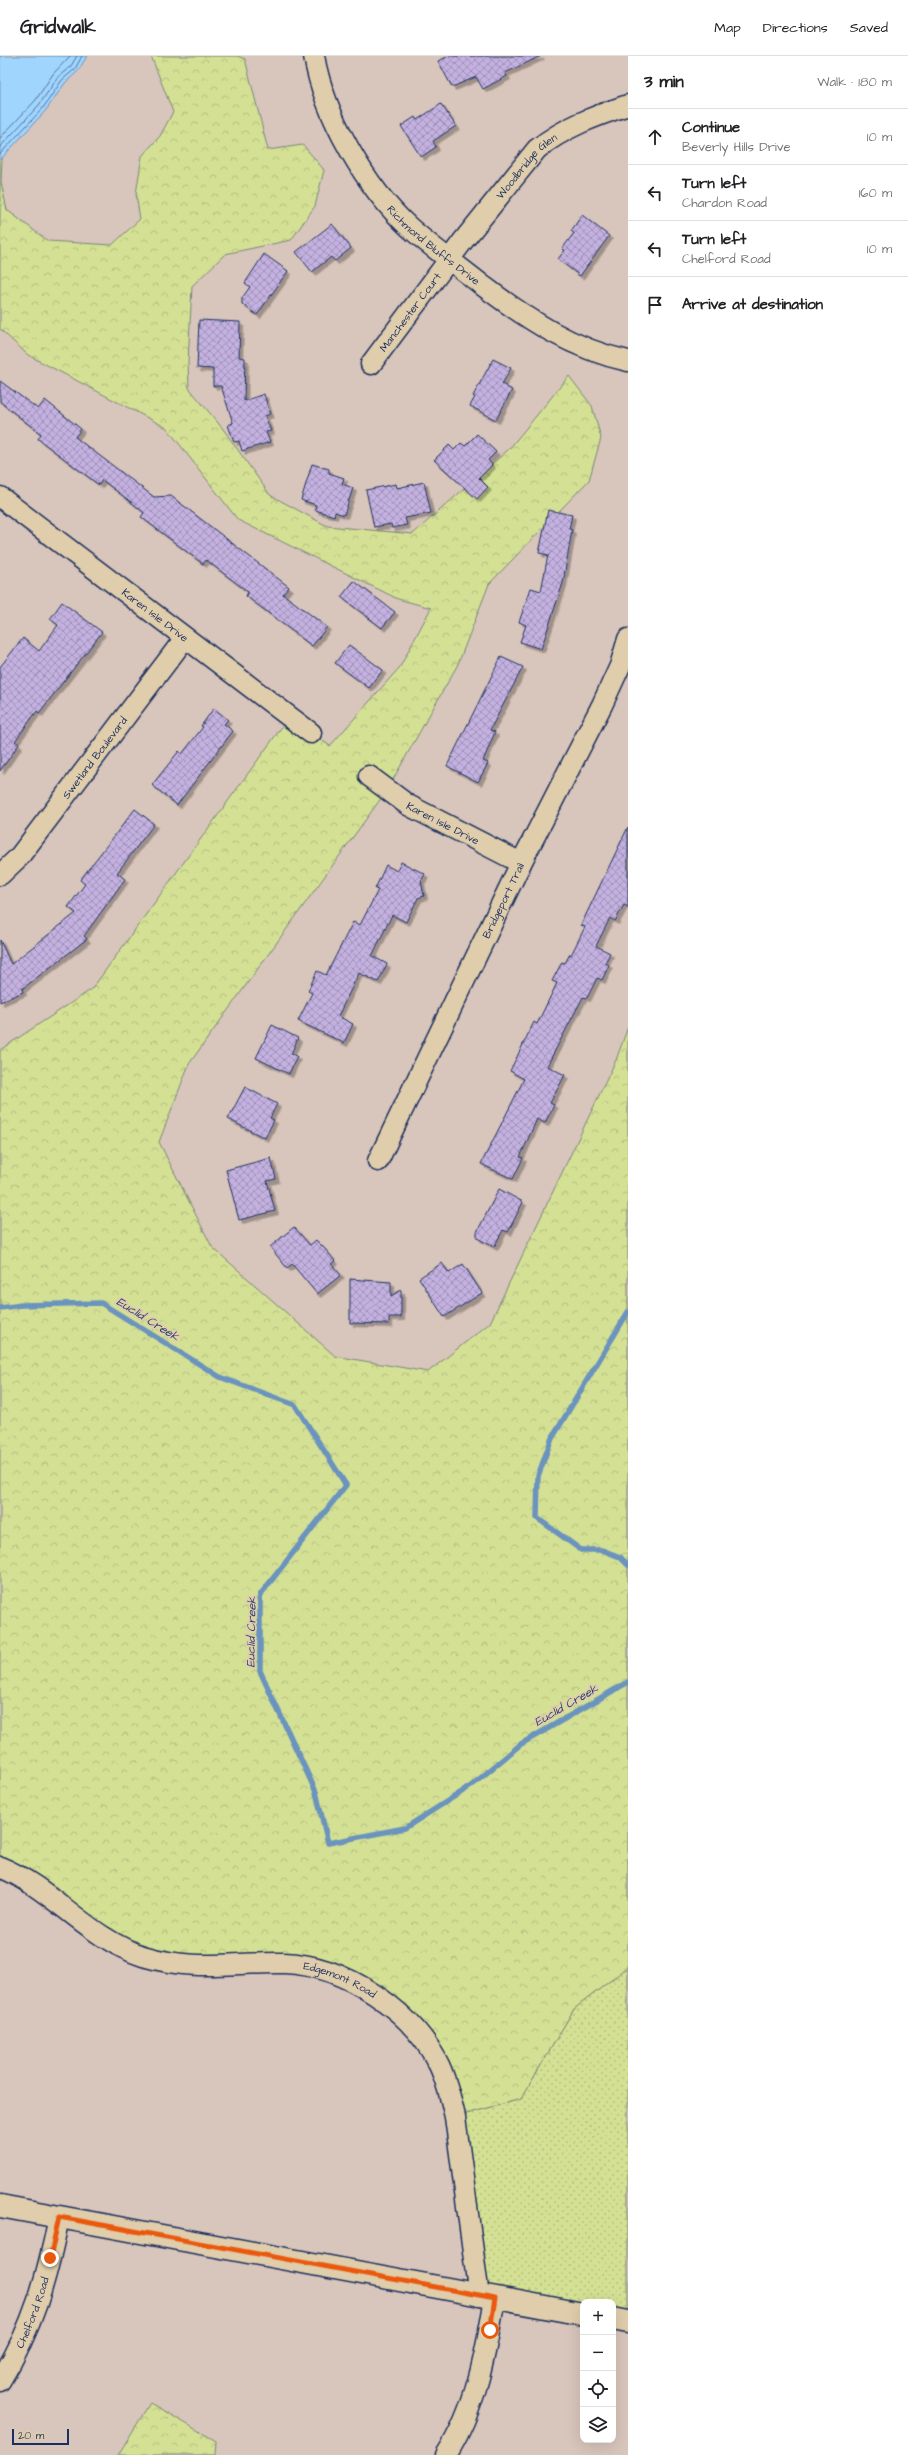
<!DOCTYPE html>
<html lang="en">
<head>
<meta charset="utf-8">
<style>
  :root { --surface:#fff; --page:#f6f6f6; --text:#202124; --muted:#757577; --line:#e0e0e0 }
  body { margin:0; font-family:"Architects Daughter",sans-serif; background:var(--page); color:var(--text) }
  .controls { position:absolute; right:12px; bottom:12px; display:grid; overflow:hidden; border-radius:8px; box-shadow:0 4px 16px #0002 }
  .controls button { width:36px; height:36px; display:grid; place-items:center; padding:0; border:0; border-bottom:1px solid var(--line); background:var(--surface); color:var(--text); font:20px sans-serif }
  .scale { position:absolute; left:12px; bottom:10px; width:57px; box-sizing:border-box; padding-left:4px; border:2px solid #1b2f5e; border-top:0; font-size:11px; line-height:14px; white-space:nowrap; color:#1b2f5e; -webkit-text-stroke:3px #e0cdab; paint-order:stroke }
  .stop { position:absolute; width:12px; height:12px; margin:-9px; border:3px solid #ea580c; border-radius:50%; background:#fff }
  .stop.end { background:#ea580c; border-color:#fff; box-shadow:0 1px 4px #0008 }
  .list { margin:0; padding:0; list-style:none }
  h2 { display:flex; justify-content:space-between; align-items:center; height:52px; margin:0; padding:0 16px; font-size:17px }
  h2 small { font-size:13px; font-weight:400; color:var(--muted) }
  .list li { display:grid; grid-template-columns:26px 1fr auto; gap:12px; align-items:center; box-sizing:border-box; height:56px; padding:0 16px; border-top:1px solid var(--line) }
  .list b { display:block; font-size:15px; white-space:nowrap }
  .list p { margin:0; font-size:13px; white-space:nowrap; color:var(--muted) }
  .list em { font-size:13px; font-style:normal; color:var(--muted) }
  .icon { flex:none; width:22px; height:22px; fill:none; stroke:currentColor; stroke-width:2; stroke-linecap:round; stroke-linejoin:round }
  .map { position:relative; flex:none; width:628px; height:2399px; overflow:hidden }
  header { display:flex; align-items:center; gap:24px; box-sizing:border-box; height:56px; padding:0 20px; background:var(--surface); border-bottom:1px solid var(--line) }
  header strong { font-size:19px }
  nav { display:flex; gap:22px; margin-inline-start:auto; font-size:14px }
  main { display:flex }
  aside { flex:1; background:var(--surface) }
  .map>svg:first-child { display:block }
  .grass { fill:url(#grass-dots); stroke:#788878 }
  .forest { fill:url(#forest-crowns); stroke:#788878 }
  .water { fill:#a0d5fe; stroke:#6b93be }
  .lines { fill:none; stroke-linecap:round; stroke-linejoin:round }
  .shore { stroke:#50719e; stroke-width:1 }
  .stream { stroke:#6b93be; stroke-width:5.5 }
  .building { fill:url(#building-cross-hatch); stroke:#1b2f5e; filter:url(#shadow) }
  .minor-casing { stroke:#1b2f5e; stroke-width:23 }
  .primary-casing { stroke:#1b2f5e; stroke-width:25 }
  .minor { stroke:#e0cdab; stroke-width:20 }
  .primary { stroke:#e0cdab; stroke-width:22 }
  .route { stroke:#ea580c; stroke-width:5 }
  .labels { text-anchor:middle; stroke-width:3.5; stroke-linejoin:round; paint-order:stroke }
  .street-label { font-size:11px; fill:#1b2f5e; stroke:#e0cdab }
  .water-label { font-size:12px; font-style:italic; fill:#28406e; stroke:#e0cdab }
</style>
</head>
<body>
<header>
<strong>Gridwalk</strong>
<nav><a>Map</a><a>Directions</a><a>Saved</a></nav>
</header>
<main>
<div class="map">
<svg width="628" height="2399" viewBox="0 0 628 2399">
  <defs>
    <pattern id="grass-dots" width="8" height="8" patternUnits="userSpaceOnUse"><rect width="8" height="8" fill="#d4e093"/><path d="M2 2h.1M6 6h.1" fill="none" stroke="#b5c081" stroke-width="1.8" stroke-linecap="round"/></pattern>
    <pattern id="forest-crowns" width="20" height="18" patternUnits="userSpaceOnUse"><rect width="20" height="18" fill="#d4e093"/><path d="M2 6a3 3 0 1 1 6 0M12 15a3 3 0 1 1 6 0" fill="none" stroke="#b5c081"/></pattern>
    <pattern id="building-cross-hatch" width="8" height="8" patternUnits="userSpaceOnUse"><rect width="8" height="8" fill="#c4b1e0"/><path d="M0 0l8 8M0 8l8-8" fill="none" stroke="#9e90b9"/></pattern>
    <filter id="shadow"><feDropShadow dx="3.5" dy="3.5" stdDeviation="0" flood-color="#0004"/></filter>
  </defs>
  <rect width="100%" height="100%" fill="#d8c5bb"/>
  <filter id="ink" filterUnits="userSpaceOnUse"><feTurbulence type="fractalNoise" baseFrequency=".025" numOctaves="2"/><feDisplacementMap in="SourceGraphic" scale="8" xChannelSelector="R" yChannelSelector="G"/><feConvolveMatrix kernelMatrix="1 2 1 2 8 2 1 2 1" color-interpolation-filters="sRGB"/></filter>
  <g filter="url(#ink)">
    <path class="grass" d="M628,1911V2266L613,2263V2246H583V2258L479,2240L455,2061L521,2043L574,1953Z"/>
    <path class="forest" d="M151,0H237L245,3L268,94L303,89L324,114L315,150L291,184L225,198L192,230L188,306L189,332L223,373L270,439L327,470L413,478L509,393L569,320L592,350L601,382L589,424L489,528L458,608L387,734L189,1008L159,1086L212,1191L335,1300L428,1316L490,1267L616,1004L628,971V1911L574,1953L521,2043L455,2061L422,1982L340,1920L141,1899L0,1811V994L92,933L289,661L330,690L400,611L431,552L398,543L238,464L167,372L28,299L0,273V104L2,102L1,126L7,154L48,185L112,189L140,163L136,138L142,100L160,80L173,56Z
      M150,2347L216,2385L215,2399H118Z"/>
    <path class="water" d="M0,0H87L78,15L65,27L46,54L0,104Z"/>
    <g class="lines">
      <path class="shore" d="M0,82L35,45L53,18L70,0
        M0,91L39,49L58,21L71,10L77,0
        M0,98L43,52L62,24L75,13L82,0"/>
      <path class="stream" d="M0,1252L22,1249L101,1247L220,1321L295,1349L346,1429L260,1539V1615L316,1736L328,1787L405,1772L471,1730L521,1688L628,1626
        M628,1256L551,1384L538,1420L537,1462L581,1494H602L620,1501L628,1509"/>
    </g>
    <path class="building" d="M449,0H541L505,17L507,20L483,33L476,21L452,31L438,5Z
      M441,48L456,70L433,85L436,91L421,101L401,70L415,61L417,64Z
      M582,159L609,180L580,220L558,203L565,194L562,193L574,177L571,175Z
      M332,168L351,192L335,205L331,201L312,216L296,196Z
      M264,198L288,215L257,259L242,248V242L250,231L245,227Z
      M199,264L240,266L239,301L245,302L244,345L264,338L270,358L265,360L271,375L266,376L270,386L242,395L239,385L234,386L228,369L233,367L221,330H213V313L197,312Z
      M493,303L511,312L502,328L512,334L496,364L470,350L475,341L473,340Z
      M0,325L38,353L45,344L81,373L75,381L154,441L171,440L289,531L283,538L327,571L312,590L246,540L248,536L206,504L203,508L141,461L144,457L131,446L102,424L99,429L38,383L41,378L0,346Z
      M477,378L496,396L488,404L492,409L479,422L488,431L477,443L434,404L449,389L454,394L461,387L465,390Z
      M312,408L329,413V417L344,422L342,428L353,432L344,459L335,456L334,460L315,454L316,449L301,444Z
      M424,426L431,457L405,462L407,469L392,472L391,468L374,471L366,434L396,428L397,432Z
      M548,454L572,459L569,473L572,474L563,527L541,593L520,586L526,569L519,566L531,532L541,535L548,499L539,497Z
      M354,525L395,556L382,572L341,541Z
      M62,546L102,576L39,657L37,655L15,685L19,688L0,715V611L23,582L39,595L58,569L50,563Z
      M349,589L383,614L369,632L335,607Z
      M501,601L523,611L490,674L495,676L483,705L488,707L478,726L447,710Z
      M214,652L228,664L224,668L233,675L177,749L152,729L179,695L182,698L203,671L201,670Z
      M135,753L154,768L117,817L125,823L84,880L87,883L22,933L23,936L0,946V884L11,908L76,857L68,851L85,828L80,824Z
      M628,771V851L624,849L615,865L610,862L596,890L610,897L605,907L609,909L602,924L597,922L587,942L583,941L547,1010L565,1019L550,1047L554,1049L545,1067L537,1063L520,1101L523,1102L513,1123L481,1108L524,1023L510,1015L534,966L537,968L557,927L552,925L562,906L565,907L570,898L571,899L585,871L581,869Z
      M401,806L425,818L421,825L424,840L418,842L406,866L392,859L372,900L387,908L378,926L359,917L338,960L353,968L344,987L298,965L312,937L308,935L317,915L326,919L353,866L360,869L378,834L375,833L386,809L397,815Z
      M272,969L298,982L291,998L297,1000L289,1018L256,1002Z
      M245,1031L277,1048L270,1062L274,1064L265,1082L228,1063Z
      M271,1102L276,1123L267,1125L275,1155L239,1164L226,1114Z
      M499,1133L523,1146L508,1176L503,1174L494,1191L477,1182V1176Z
      M294,1171L310,1189L316,1184L325,1193L335,1205L331,1208L341,1219L317,1238L292,1208L287,1212L270,1191Z
      M442,1207L449,1217L463,1208L482,1237L444,1261L419,1222Z
      M350,1223L391,1226V1240L401,1234V1261H389V1268L350,1267Z"/>
    <g class="lines">
      <g class="minor-casing">
        <g id="minor">
          <path id="s1" d="M314,0C324,59 366,132 410,172C433,192 458,210 482,229C527,263 572,293 628,305"/>
          <path id="s2" d="M371,308L463,185L537,93C565,71 595,60 628,49"/>
          <path id="s3" d="M0,441L311,677"/>
          <path id="s4" d="M369,720L408,749L521,807"/>
          <path id="s5" d="M0,819L19,801L185,582"/>
          <path id="s6" d="M378,1105L521,807L602,649L620,610L628,583"/>
          <path id="s7" d="M0,1811C52,1832 89,1883 143,1900C196,1916 232,1906 284,1907C345,1909 413,1955 439,2009C447,2026 451,2043 455,2061L479,2240"/>
          <path id="s8" d="M0,2325C33,2272 47,2222 59,2161"/>
          <path d="M446,2399C476,2353 486,2296 495,2242"/>
        </g>
      </g>
      <g class="primary-casing">
        <path id="primary" d="M0,2150L583,2258
          M613,2263L628,2266"/>
      </g>
      <use href="#minor" class="minor"/>
      <use href="#primary" class="primary"/>
    </g>
  </g>
  <g class="lines" filter="url(#ink)">
    <path class="route" d="M50,2202L59,2161L495,2242L490,2274"/>
  </g>
  <g class="labels">
    <g class="street-label">
      <text dy="4" stroke="none"><textPath href="#s2" startOffset="252">Woodbridge Glen</textPath></text>
      <text dy="4" stroke="none"><textPath href="#s1" startOffset="229">Richmond Bluffs Drive</textPath></text>
      <text dy="4" stroke="none"><textPath href="#s2" startOffset="65">Manchester Court</textPath></text>
      <text dy="4" stroke="none"><textPath href="#s3" startOffset="195">Karen Isle Drive</textPath></text>
      <text dy="4" stroke="none"><textPath href="#s5" startOffset="151">Swetland Boulevard</textPath></text>
      <text dy="4" stroke="none"><textPath href="#s4" startOffset="88">Karen Isle Drive</textPath></text>
      <text dy="4" stroke="none"><textPath href="#s6" startOffset="289">Bridgeport Trail</textPath></text>
      <text dy="4" stroke="none"><textPath href="#s7" startOffset="370">Edgemont Road</textPath></text>
      <text dy="4" stroke="none"><textPath href="#s8" startOffset="76">Chelford Road</textPath></text>
    </g>
    <g class="water-label">
      <text transform="translate(148 1263) rotate(32)" y="4">Euclid Creek</text>
      <text transform="translate(251 1576) rotate(-89)" y="4">Euclid Creek</text>
      <text transform="translate(566 1649) rotate(-30)" y="4">Euclid Creek</text>
    </g>
  </g>
</svg>
<div class="controls">
<button>+</button>
<button>−</button>
<button><svg class="icon" aria-label="locate" viewBox="0 0 24 24"><circle cx="12" cy="12" r="6"/><path d="M12 2v4M12 18v4M2 12h4M18 12h4"/></svg></button>
<button><svg class="icon" aria-label="layers" viewBox="0 0 24 24"><path d="M12 4l9 5-9 5-9-5zM3 14l9 5 9-5"/></svg></button>
</div>
<div class="scale">20 m</div>
<div class="stop" style="left:490px;top:2274px"></div>
<div class="stop end" style="left:50px;top:2202px"></div>
</div>
<aside>
<h2>3 min<small>Walk · 180 m</small></h2>
<ul class="list">
<li><svg class="icon" aria-label="ahead" viewBox="0 0 24 24"><path d="M12 20V5M6 11l6-6 6 6"/></svg><div><b>Continue</b><p>Beverly Hills Drive</p></div><em>10 m</em></li>
<li><svg class="icon" aria-label="left" viewBox="0 0 24 24"><path d="M17 20v-9H6M10 6l-5 5 5 5"/></svg><div><b>Turn left</b><p>Chardon Road</p></div><em>160 m</em></li>
<li><svg class="icon" aria-label="left" viewBox="0 0 24 24"><path d="M17 20v-9H6M10 6l-5 5 5 5"/></svg><div><b>Turn left</b><p>Chelford Road</p></div><em>10 m</em></li>
<li><svg class="icon" aria-label="arrive" viewBox="0 0 24 24"><path d="M6 21V4h12l-3 4 3 4H6"/></svg><div><b>Arrive at destination</b></div></li>
</ul>
</aside>
</main>
</body>
</html>
